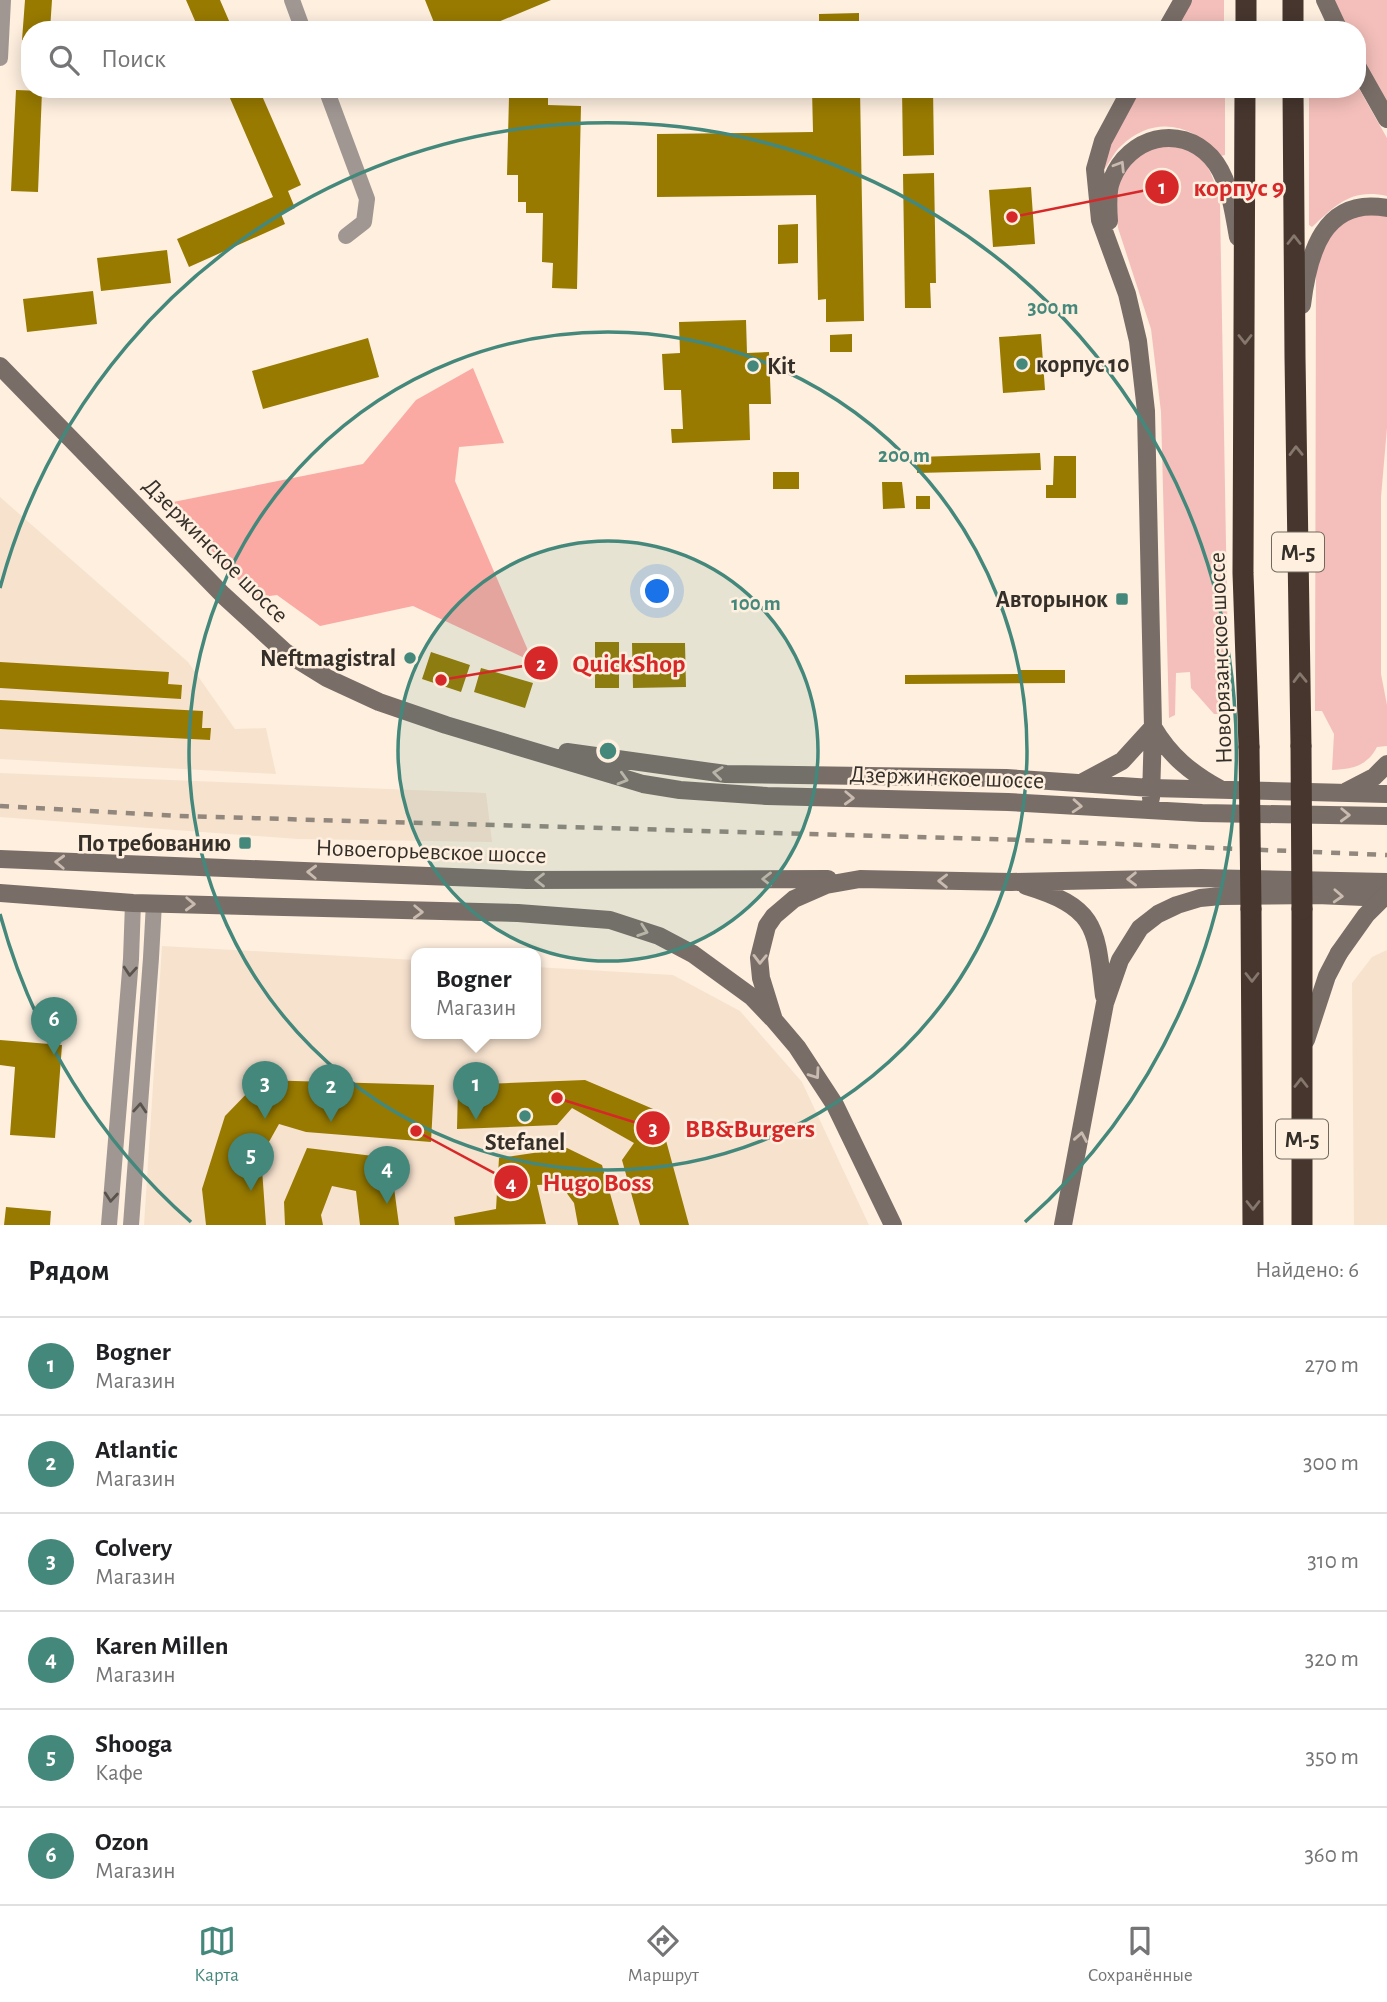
<!DOCTYPE html>
<html lang="ru">
<head>
<meta charset="utf-8">
<style>
  :root { --surface:#fff; --page:#f2f2f2; --text:#202124; --muted:#757577; --line:#e0e0e0; --accent:#44887c }
  body { margin:0; font-family:"Alegreya Sans",sans-serif; background:var(--page); color:var(--text) }
  .you { position:absolute; left:658px; top:592px; width:24px; height:24px; margin:-18px; border:5px solid #fff; border-radius:50%; background:#1a73e8; box-shadow:0 0 0 10px #1a73e833 }
  .badge { display:grid; place-items:center; width:46px; height:46px; border-radius:50%; background:var(--accent); color:#fff; font-size:23px; font-weight:700 }
  .pin { position:absolute; translate:-50% -58px; filter:drop-shadow(0 2px 4px #0008) }
  .pin::after { content:''; position:absolute; top:37px; width:24px; height:21px; background:inherit; clip-path:polygon(0 0,100% 0,50% 100%) }
  .popup { position:absolute; left:411px; top:948px; width:130px; height:91px; box-sizing:border-box; display:grid; place-content:center; border-radius:14px; background:var(--surface); filter:drop-shadow(0 2px 5px #0005); font-size:23px; white-space:nowrap; color:var(--muted) }
  .popup b { font-size:26px; color:var(--text) }
  .popup::after { content:''; position:absolute; left:50%; top:100%; margin-left:-14px; border:14px solid transparent; border-top-color:var(--surface) }
  .list { margin:0; padding:0; list-style:none }
  h2 { display:flex; justify-content:space-between; align-items:center; height:91px; margin:0; padding:0 28px; font-size:30px }
  h2 small { font-size:23px; font-weight:400; color:var(--muted) }
  .list li { display:grid; grid-template-columns:46px 1fr auto; gap:21px; align-items:center; box-sizing:border-box; height:98px; padding:0 28px; border-top:2px solid var(--line) }
  .list b { display:block; font-size:26px; white-space:nowrap }
  .list p { margin:0; font-size:23px; white-space:nowrap; color:var(--muted) }
  .list em { font-size:23px; font-style:normal; color:var(--muted) }
  .icon { flex:none; width:38px; height:38px; fill:none; stroke:currentColor; stroke-width:2; stroke-linecap:round; stroke-linejoin:round }
  .map { position:relative; flex:none; width:1387px; height:1225px; overflow:hidden }
  .search { position:absolute; background:var(--surface); box-shadow:0 4px 18px #0003; left:21px; right:21px; top:21px; height:77px; display:flex; align-items:center; gap:18px; box-sizing:border-box; padding:0 24px; border-radius:28px; color:var(--muted); font-size:26px }
  .sheet { height:679px; background:var(--surface) }
  nav { display:flex; justify-content:space-around; align-items:center; box-sizing:border-box; height:98px; border-top:2px solid var(--line); background:var(--surface); font-size:19px; color:var(--muted) }
  nav a { display:grid; justify-items:center; gap:4px }
  nav .on { color:var(--accent) }
  .map>svg:first-child { display:block }
  .built { fill:#f7e2ce }
  .green { fill:#f4bfba }
  .forest { fill:#faa9a3 }
  .building { fill:#987a00 }
  .lines { fill:none; stroke-linecap:round; stroke-linejoin:round }
  .street { stroke:#a09793; stroke-width:16 }
  .secondary { stroke:#796d67; stroke-width:18 }
  .highway { stroke:#46362e; stroke-width:21 }
  .rail { stroke:#91877c; stroke-width:4.5; stroke-dasharray:9 9; stroke-linecap:butt }
  .secondary-bridge { stroke:#796d67; stroke-width:18 }
  .highway-bridge { stroke:#46362e; stroke-width:21 }
  .oneway { stroke:#c9bbaf }
  .oneway2 { stroke:#86776c }
  .oneway3 { stroke:#5a534d }
  .ring { fill:none; stroke:#44887c; stroke-width:3.5 }
  .poi-dot { fill:#44887c; stroke:#feefdf; stroke-width:2.5 }
  .labels { text-anchor:middle; stroke-width:5; stroke-linejoin:round; paint-order:stroke }
  .shield { fill:#feefdf; stroke:#71695f; stroke-width:2 }
  .shield-label { font-size:23px; font-weight:bold; fill:#342f28 }
  .poi-label { font-size:24px; font-weight:bold; fill:#342f28; stroke:#feefdf; text-anchor:end }
  .street-label { font-size:24px; fill:#342f28; stroke:#feefdf }
  .centre { fill:#44887c; stroke:#feefdf; stroke-width:3.5 }
  .ring-label { font-size:21px; text-anchor:middle; font-weight:bold; fill:#44887c; stroke:#feefdf; stroke-width:5; stroke-linejoin:round; paint-order:stroke }
  .leader { fill:none; stroke:#d62828; stroke-width:2.5 }
  .callout-dot { fill:#d62828; stroke:#feefdf; stroke-width:2.5 }
  .mark-label { font-size:21px; text-anchor:middle; font-weight:bold; fill:#fff }
  .callout-label { font-size:26px; text-anchor:middle; font-weight:bold; fill:#d62828; stroke:#feefdf; stroke-width:5; stroke-linejoin:round; paint-order:stroke }
</style>
</head>
<body>
<div class="map">
<svg width="1387" height="1225" viewBox="0 0 1387 1225">
  <rect width="100%" height="100%" fill="#feefdf"/>
  <path class="built" d="M0,497L188,662L235,729L266,728L276,774L0,759Z
    M0,773L486,793L492,842L298,839L0,817Z
    M162,946L416,960V1034H536V967L673,975L740,1011L802,1082L869,1225H144Z
    M1387,950V1225H1354L1352,983L1372,957Z"/>
  <path class="green" d="M1191,0H1224V30H1174Z
    M1333,0H1387V105L1357,51V30H1347Z
    M1357,85L1387,138V196C1351,188 1336,205 1312,227L1309,225V89H1357Z
    M1141,89H1225V155L1221,156C1193,124 1154,114 1121,146C1113,153 1109,165 1102,172L1108,147Z
    M1153,146C1162,146 1173,145 1182,147C1208,153 1216,183 1220,205L1229,714H1214L1191,688L1190,672L1176,673L1175,715L1169,718L1161,412L1151,329L1118,228L1116,207L1120,179L1133,158Z
    M1353,215H1387V428L1381,497V674L1387,705V746L1377,747C1367,766 1353,769 1332,770L1334,734L1322,711H1315L1316,269C1322,242 1331,230 1353,215Z"/>
  <path class="forest" d="M473,368L504,443L459,447L455,481L533,662L413,606L320,626L277,595L255,598L168,503L363,464L416,400Z"/>
  <path class="building" d="M25,0H52L50,30H30V41L22,40Z
    M186,0H220L233,30H199Z
    M425,0H551L479,30H437Z
    M859,13V30H819V14Z
    M928,21V30H901V22Z
    M226,89H259L301,185L288,191L295,208L281,214L285,224L189,267L177,239L273,197Z
    M527,89L548,90V105L581,106L577,289L552,288L553,263L542,262L543,213H526V202H518V175H507L509,97H527Z
    M812,89H860L864,321L826,322V299L818,300L816,195L657,197V134L813,132Z
    M902,89H933L934,155L903,156Z
    M990,89H1033V95L991,98Z
    M16,90L42,91L38,192L11,191Z
    M934,173L936,283H930L931,308H905L903,174Z
    M1031,187L1035,244L993,247L989,190Z
    M798,224V263L778,264V225Z
    M167,250L171,283L101,291L97,258Z
    M93,291L97,324L27,332L23,299Z
    M746,320L747,353L769,352L771,404H749L750,440L672,443L671,429H683L681,390H664L662,354L680,353L679,322Z
    M852,334V352H830V335Z
    M1041,334L1045,390L1003,393L999,337Z
    M368,338L379,377L263,409L252,371Z
    M1040,453L1041,470L917,473V457Z
    M1054,456H1076V498H1046V485H1053Z
    M773,472H799V489H773Z
    M882,482H902L905,508L883,509Z
    M916,496H930V509H916Z
    M595,642H619V688H595Z
    M632,643H685L686,687L633,688Z
    M431,652L470,665L461,692L422,679Z
    M0,662L169,672L168,684L182,685L181,699L0,688Z
    M481,668L533,683L525,708L474,692Z
    M1019,670H1065V683L905,684V675L1019,674Z
    M0,700L203,711L202,728H211L210,740L0,729Z
    M0,1040L62,1045L55,1138L10,1135L15,1067L0,1065Z
    M260,1080L434,1085L431,1142L306,1132L279,1124L256,1165L262,1169L266,1225H206L202,1189L225,1116Z
    M585,1080L658,1111L689,1225H640L622,1160L634,1143L572,1108L557,1125L457,1129L458,1085Z
    M307,1148L390,1158L399,1225H360L356,1191L332,1186L321,1215L323,1225H285L284,1202Z
    M567,1148L602,1165L619,1225H578L574,1203L560,1184L537,1185L546,1224L455,1225L454,1217L496,1209L499,1158Z
    M6,1207L51,1211L50,1225H4Z"/>
  <g class="lines">
    <path class="street" d="M292,0L303,30
      M0,58L3,0
      M326,89L367,199L364,222L346,236
      M109,1225L131,959L133,903
      M131,1225L151,958L154,903"/>
    <path class="secondary" d="M1325,0L1339,30
      M1166,30L1183,0
      M1357,66L1387,119
      M1131,89L1103,141L1095,169L1100,220L1127,294L1138,341L1146,411L1153,727L1151,798
      M1109,221C1108,208 1107,191 1112,179C1129,137 1179,123 1211,157C1230,178 1233,211 1238,237
      M1302,305C1308,255 1323,196 1387,208
      M0,366L223,595L285,652L327,678L379,702L446,725L643,784L680,790L767,796L1008,802L1202,813L1387,816
      M1153,727C1170,756 1191,773 1220,789
      M567,752L726,774L1006,778L1151,788L1387,794
      M1083,782L1122,761L1153,727
      M1347,791L1374,777L1387,764
      M0,859L527,880L828,879
      M1026,886C1098,908 1096,928 1104,996
      M0,893L133,903L518,913L610,920L659,936L693,954L752,997L772,1018
      M1306,1040L1327,976L1339,953
      M893,1225L835,1105L797,1047L774,1020L761,978L759,958L767,926L774,916L794,899L826,885L860,879L1011,882L1201,878L1387,882
      M1063,1225L1105,1003L1120,960L1140,928L1158,914L1177,905L1200,898L1221,896L1317,895L1387,898"/>
    <path class="highway" d="M1293,0V30
      M1246,30V0
      M1245,89L1243,573L1249,747
      M1293,89L1295,357L1301,746
      M1251,909L1253,1225
      M1302,1225V909"/>
    <path class="rail" d="M0,806L178,816L1021,840L1387,855"/>
    <path class="secondary-bridge" d="M1339,953L1366,915L1387,894"/>
    <path class="highway-bridge" d="M1301,746L1302,909
      M1249,747L1251,909"/>
  </g>
  <defs><path id="oneway-chevron" d="M-2-3.5L2.5 0L-2 3.5" fill="none" stroke-width="1.6" stroke-linecap="round" stroke-linejoin="round" transform="scale(1.75)"/></defs>
  <g class="oneway">
    <use href="#oneway-chevron" transform="translate(1120 166) rotate(-58)"/>
    <use href="#oneway-chevron" transform="translate(718 773) rotate(-173)"/>
    <use href="#oneway-chevron" transform="translate(623 779) rotate(16)"/>
    <use href="#oneway-chevron" transform="translate(849 798) rotate(2)"/>
    <use href="#oneway-chevron" transform="translate(1077 806) rotate(4)"/>
    <use href="#oneway-chevron" transform="translate(1345 815) rotate(2)"/>
    <use href="#oneway-chevron" transform="translate(60 862) rotate(-178)"/>
    <use href="#oneway-chevron" transform="translate(312 872) rotate(-178)"/>
    <use href="#oneway-chevron" transform="translate(767 879) rotate(180)"/>
    <use href="#oneway-chevron" transform="translate(1132 879) rotate(179)"/>
    <use href="#oneway-chevron" transform="translate(540 880) rotate(180)"/>
    <use href="#oneway-chevron" transform="translate(943 881) rotate(-179)"/>
    <use href="#oneway-chevron" transform="translate(1338 896) rotate(3)"/>
    <use href="#oneway-chevron" transform="translate(190 904) rotate(2)"/>
    <use href="#oneway-chevron" transform="translate(418 912) rotate(2)"/>
    <use href="#oneway-chevron" transform="translate(643 931) rotate(19)"/>
    <use href="#oneway-chevron" transform="translate(760 959) rotate(91)"/>
    <use href="#oneway-chevron" transform="translate(815 1074) rotate(55)"/>
    <use href="#oneway-chevron" transform="translate(1081 1137) rotate(-80)"/>
  </g>
  <g class="oneway2">
    <use href="#oneway-chevron" transform="translate(1294 240) rotate(-90)"/>
    <use href="#oneway-chevron" transform="translate(1245 339) rotate(90)"/>
    <use href="#oneway-chevron" transform="translate(1296 451) rotate(-91)"/>
    <use href="#oneway-chevron" transform="translate(1300 678) rotate(-91)"/>
    <use href="#oneway-chevron" transform="translate(1252 977) rotate(90)"/>
    <use href="#oneway-chevron" transform="translate(1301 1083) rotate(-90)"/>
    <use href="#oneway-chevron" transform="translate(1253 1205) rotate(90)"/>
  </g>
  <g class="oneway3">
    <use href="#oneway-chevron" transform="translate(130 971) rotate(94)"/>
    <use href="#oneway-chevron" transform="translate(140 1108) rotate(-86)"/>
    <use href="#oneway-chevron" transform="translate(111 1197) rotate(95)"/>
  </g>
  <circle cx="608" cy="751" r="210" fill="#44887c" fill-opacity=".12"/>
  <g class="ring">
    <circle cx="608" cy="751" r="210"/>
    <circle cx="608" cy="751" r="419"/>
    <path d="M191 1222A629 629 0 0 1 0 914M0 588A629 629 0 1 1 1025 1222"/>
  </g>
  <g class="poi-dot">
    <circle cx="1022" cy="364" r="7"/>
    <circle cx="753" cy="366" r="7"/>
    <rect x="1115" y="592" width="14" height="14" rx="3.5"/>
    <circle cx="410" cy="658" r="7"/>
    <rect x="238" y="836" width="14" height="14" rx="3.5"/>
    <circle cx="525" cy="1116" r="7"/>
  </g>
  <g class="labels">
    <g class="shield">
      <rect x="1272" y="532.5" width="52" height="39" rx="5"/>
      <rect x="1276" y="1119.5" width="52" height="39" rx="5"/>
    </g>
    <g class="shield-label">
      <text x="1298" y="560">М-5</text>
      <text x="1302" y="1147">М-5</text>
    </g>
    <g class="poi-label">
      <text x="1036" y="372" text-anchor="start">корпус 10</text>
      <text x="767" y="374" text-anchor="start">Kit</text>
      <text x="1108" y="607">Авторынок</text>
      <text x="396" y="666">Neftmagistral</text>
      <text x="231" y="851">По требованию</text>
      <text x="525" y="1150" text-anchor="middle">Stefanel</text>
    </g>
    <g class="street-label">
      <text transform="translate(216 550) rotate(45)" y="8">Дзержинское шоссе</text>
      <text transform="translate(1220 658) rotate(-92)" y="8">Новорязанское шоссе</text>
      <text transform="translate(947 777) rotate(2)" y="8">Дзержинское шоссе</text>
      <text transform="translate(431 851) rotate(2)" y="8">Новоегорьевское шоссе</text>
    </g>
  </g>
  <circle cx="608" cy="751" r="10" class="centre"/>
  <g class="ring-label">
    <text x="1053" y="314">300 m</text>
    <text x="904" y="462">200 m</text>
    <text x="756" y="610">100 m</text>
  </g>
  <path class="leader" d="M1012 217L1162 187M441 680L541 663M557 1098L653 1128M416 1131L511 1182"/>
  <g class="callout-dot">
    <circle cx="1012" cy="217" r="7"/>
    <circle cx="441" cy="680" r="7"/>
    <circle cx="557" cy="1098" r="7"/>
    <circle cx="416" cy="1131" r="7"/>
    <circle cx="1162" cy="187" r="18"/>
    <circle cx="541" cy="663" r="18"/>
    <circle cx="653" cy="1128" r="18"/>
    <circle cx="511" cy="1182" r="18"/>
  </g>
  <g class="mark-label">
    <text x="1162" y="194">1</text>
    <text x="541" y="671">2</text>
    <text x="653" y="1135">3</text>
    <text x="511" y="1190">4</text>
  </g>
  <g class="callout-label">
    <text x="1239" y="196">корпус 9</text>
    <text x="629" y="672">QuickShop</text>
    <text x="750" y="1137">BB&amp;Burgers</text>
    <text x="597" y="1191">Hugo Boss</text>
  </g>
</svg>
<div class="you"></div>
<div class="pin badge" style="left:476px;top:1120px">1</div>
<div class="popup"><b>Bogner</b>Магазин</div>
<div class="pin badge" style="left:331px;top:1122px">2</div>
<div class="pin badge" style="left:265px;top:1119px">3</div>
<div class="pin badge" style="left:387px;top:1204px">4</div>
<div class="pin badge" style="left:251px;top:1191px">5</div>
<div class="pin badge" style="left:54px;top:1055px">6</div>
<div class="search"><svg class="icon" aria-label="search" viewBox="0 0 24 24"><circle cx="10" cy="10" r="6"/><path d="M15 15l6 6"/></svg>Поиск</div>
</div>
<section class="sheet">
<h2>Рядом<small>Найдено: 6</small></h2>
<ul class="list">
<li><span class="badge">1</span><div><b>Bogner</b><p>Магазин</p></div><em>270 m</em></li>
<li><span class="badge">2</span><div><b>Atlantic</b><p>Магазин</p></div><em>300 m</em></li>
<li><span class="badge">3</span><div><b>Colvery</b><p>Магазин</p></div><em>310 m</em></li>
<li><span class="badge">4</span><div><b>Karen Millen</b><p>Магазин</p></div><em>320 m</em></li>
<li><span class="badge">5</span><div><b>Shooga</b><p>Кафе</p></div><em>350 m</em></li>
<li><span class="badge">6</span><div><b>Ozon</b><p>Магазин</p></div><em>360 m</em></li>
</ul>
</section>
<nav>
<a class="on"><svg class="icon" aria-label="map" viewBox="0 0 24 24"><path d="M3 6l6-2 6 2 6-2v14l-6 2-6-2-6 2zM9 4v14M15 6v14"/></svg>Карта</a>
<a><svg class="icon" aria-label="directions" viewBox="0 0 24 24"><path d="M12 3l9 9-9 9-9-9zM9 14v-3h6M13 9l2 2-2 2"/></svg>Маршрут</a>
<a><svg class="icon" aria-label="saved" viewBox="0 0 24 24"><path d="M7 4h10v16l-5-4-5 4z"/></svg>Сохранённые</a>
</nav>
</body>
</html>
